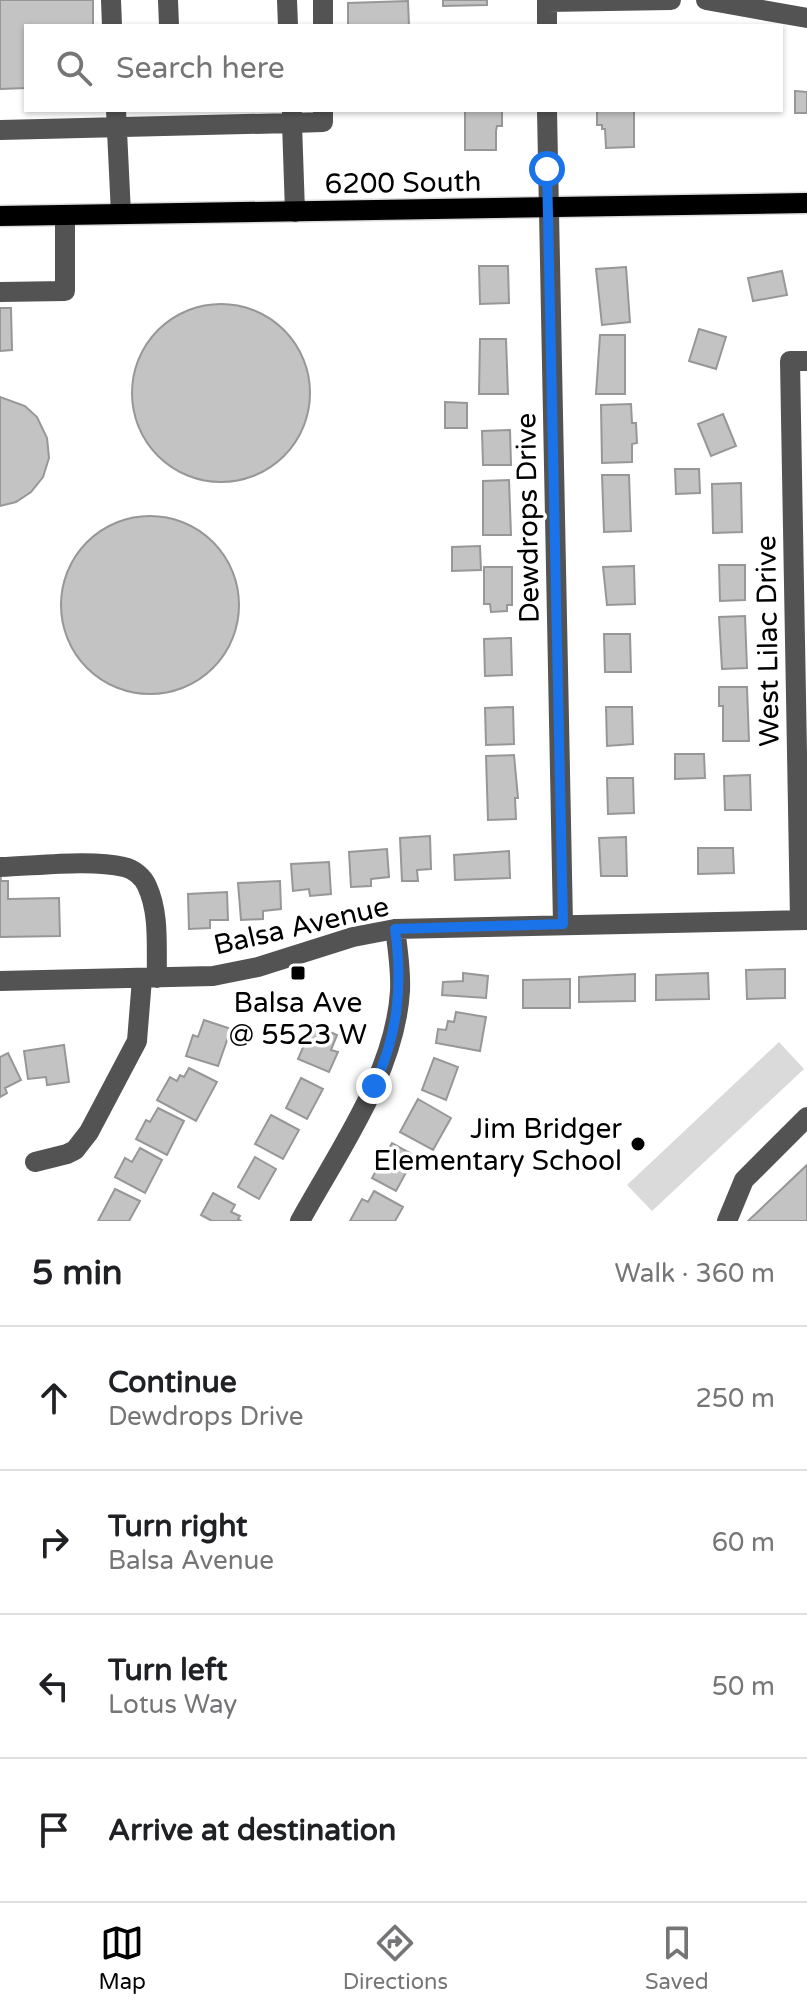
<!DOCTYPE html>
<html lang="en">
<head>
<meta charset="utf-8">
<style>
  :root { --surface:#fff; --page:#f6f6f6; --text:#202124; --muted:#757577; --line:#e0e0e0; --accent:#000 }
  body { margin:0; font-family:"Varela Round",sans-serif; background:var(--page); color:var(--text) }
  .stop { position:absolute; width:24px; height:24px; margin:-18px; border:6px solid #1a73e8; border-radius:50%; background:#fff }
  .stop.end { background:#1a73e8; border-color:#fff; box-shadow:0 2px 8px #0008 }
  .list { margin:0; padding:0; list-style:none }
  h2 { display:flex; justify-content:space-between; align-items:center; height:104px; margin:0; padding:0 32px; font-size:34px }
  h2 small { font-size:26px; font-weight:400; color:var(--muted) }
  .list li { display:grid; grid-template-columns:52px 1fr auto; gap:24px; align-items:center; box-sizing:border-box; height:144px; padding:0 32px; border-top:2px solid var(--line) }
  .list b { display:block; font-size:30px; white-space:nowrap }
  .list p { margin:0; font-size:26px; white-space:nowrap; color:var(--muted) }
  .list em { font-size:26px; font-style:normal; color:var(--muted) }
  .icon { flex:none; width:44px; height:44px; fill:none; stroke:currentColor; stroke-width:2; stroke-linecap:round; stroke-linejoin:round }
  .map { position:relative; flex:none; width:807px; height:1221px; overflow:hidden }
  .search { position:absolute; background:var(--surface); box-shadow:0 2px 6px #0004; left:24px; right:24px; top:24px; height:88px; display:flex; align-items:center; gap:20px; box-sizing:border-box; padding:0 28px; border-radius:0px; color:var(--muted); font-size:30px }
  .sheet { height:680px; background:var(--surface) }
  nav { display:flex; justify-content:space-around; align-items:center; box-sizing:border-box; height:112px; border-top:2px solid var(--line); background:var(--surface); font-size:22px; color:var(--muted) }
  nav a { display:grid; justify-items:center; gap:4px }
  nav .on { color:var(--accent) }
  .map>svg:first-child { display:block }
  .green { fill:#dadada }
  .building { fill:#c3c3c3; stroke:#979797; stroke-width:2 }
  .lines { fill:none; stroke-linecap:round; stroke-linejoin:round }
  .major-casing { stroke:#dbdbdb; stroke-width:23 }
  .minor { stroke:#535353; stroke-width:20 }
  .major { stroke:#000; stroke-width:20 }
  .route { stroke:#1a73e8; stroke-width:10 }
  .poi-dot { fill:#000; stroke:#fff; stroke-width:3 }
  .labels { text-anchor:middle; stroke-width:7; stroke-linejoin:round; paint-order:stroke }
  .street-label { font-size:28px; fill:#000; stroke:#fff }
  .poi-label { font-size:28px; fill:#000; stroke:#fff }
</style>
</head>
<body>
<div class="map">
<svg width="807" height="1221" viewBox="0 0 807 1221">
  <rect width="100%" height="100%" fill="#fff"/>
  <path class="green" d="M779,1042L804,1069L652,1211L627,1185Z"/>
  <path class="building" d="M0,0H93V26H26V88L0,89Z
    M443,0H487V5L443,6Z
    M408,1L409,26H348V3Z
    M795,91L807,92V113H795Z
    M465,110H502V126H497L496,131V150H465Z
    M597,110H634V147L606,148L605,129H602V125H597Z
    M479,266H508L509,303L480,304Z
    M626,267L630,322L602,325L596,269Z
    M782,271L787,295L753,301L748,278Z
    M132 393a89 89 0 1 1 178 0a89 89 0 1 1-178 0Z
    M0,308H11L12,350L0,351Z
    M699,329L726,337L716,369L689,361Z
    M600,335H625V394H596Z
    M480,339H506L508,394H479Z
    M0,397L25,406L37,417L47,438L49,458L43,477L31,492L16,502L0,506Z
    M445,402L467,403V428H445Z
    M631,404L632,423H636L637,443L632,444V462L602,463L601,405Z
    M723,414L736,446L711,456L698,424Z
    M510,430L511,465H483L482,431Z
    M675,469H699L700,493L676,494Z
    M602,475H629L631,531L604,532Z
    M509,480L511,535H483V481Z
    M741,483L742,532L713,533L712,484Z
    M61 605a89 89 0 1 1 178 0a89 89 0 1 1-178 0Z
    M480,546L481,570L452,571V547Z
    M719,565H745V600L720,601Z
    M634,566L635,604L607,605L603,567Z
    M484,567H512V605H507V611L491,612L490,604H484Z
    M745,616L747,668L722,669L719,617Z
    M604,634H630L631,672H605Z
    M511,638L512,675L485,676L484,639Z
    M719,687H747L749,741H723V706H719Z
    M513,707L514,744L486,745L485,708Z
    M606,707H632L633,744L607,746Z
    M675,754H704L705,778L675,779Z
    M514,755L518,798H515L516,819L488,820L486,756Z
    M750,775L751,810H725L724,776Z
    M607,778H633L634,813L608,814Z
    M430,836L431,869L417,870L418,881H402L400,838Z
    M626,837L627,876H601L599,838Z
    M698,848H733L734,873L698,874Z
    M387,849L389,877L371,879V886L351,887L349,852Z
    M509,851L510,878L455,880L454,855Z
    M329,862L331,894L310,896L309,889L293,891L291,864Z
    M0,869L1,881H8V899L59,898L60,936L0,937Z
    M280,881L281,909L263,911V919L241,920L238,883Z
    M227,892L228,920H210V928L189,929L188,894Z
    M785,969V998L747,999L746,970Z
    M463,973L488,976L486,998L442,995L443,982L463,981Z
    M708,973L709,999L656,1000V975Z
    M635,974V1001L579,1002V977Z
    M570,979V1008H523V980Z
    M456,1012L486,1017L480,1051L436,1043L438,1029L446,1030L448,1021L454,1022Z
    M204,1020L231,1029L218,1066L186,1056L193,1035L198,1037Z
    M313,1024L337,1035L331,1050L338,1052L329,1072L298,1059Z
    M64,1045L69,1082L47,1085L46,1077L28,1079L24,1051Z
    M8,1053L21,1080L5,1088L7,1093L0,1097V1057Z
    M434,1058L458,1067L446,1100L422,1090Z
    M189,1068L217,1082L196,1121L157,1100L170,1077L177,1081L180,1075L184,1077Z
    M301,1078L323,1089L307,1119L286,1108Z
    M418,1099L451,1118L433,1150L400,1132Z
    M158,1108L184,1121L167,1155L136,1139L146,1120L150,1122Z
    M271,1115L299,1130L283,1159L255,1144Z
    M392,1143L415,1156L396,1191L372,1178Z
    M140,1148L162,1160L145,1193L115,1177L125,1158L132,1162Z
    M255,1157L276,1169L259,1199L238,1187Z
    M807,1165V1221H748Z
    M115,1189L140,1201L129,1221H98Z
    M374,1191L403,1207L395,1221H350L362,1199L368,1202Z
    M213,1193L235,1205L231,1212L240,1216L238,1219L241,1221H212L201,1215Z"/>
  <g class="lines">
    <g class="major-casing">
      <path id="major" d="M0,216L807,203"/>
    </g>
    <path class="minor" d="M111,0L112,26
      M168,0L169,26
      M287,0L288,26
      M323,0V26
      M706,0L807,18
      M547,2L671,0
      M547,26V0
      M116,110L121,214
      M292,110V123L323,122V110
      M547,110L563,924
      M0,130L292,123L295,212
      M0,292L65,291V215
      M0,867C36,866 91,859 124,867C134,869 143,877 147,886C160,914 156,948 157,978
      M800,920L790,361H807
      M0,981L213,976L258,967L353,937L395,929L807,920
      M35,1162L67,1154L75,1150L89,1132L137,1041L142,979
      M300,1221C339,1150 395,1073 400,991C401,970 398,950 395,929
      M727,1221L744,1180L807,1117"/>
    <use href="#major" class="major"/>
  </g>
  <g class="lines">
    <path class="route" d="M374,1086C398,1035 403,985 395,929L563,924L547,169"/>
  </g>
  <g class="poi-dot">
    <rect x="290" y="965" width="16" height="16" rx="4"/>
    <circle cx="638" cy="1144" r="8"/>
  </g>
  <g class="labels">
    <g class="street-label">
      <text transform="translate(403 182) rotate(-1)" y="10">6200 South</text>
      <text transform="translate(527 518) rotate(-91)" y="10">Dewdrops Drive</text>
      <text transform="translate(767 641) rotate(-91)" y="10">West Lilac Drive</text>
      <text transform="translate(301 925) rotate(-13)" y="10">Balsa Avenue</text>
    </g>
    <g class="poi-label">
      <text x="298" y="1012">Balsa Ave<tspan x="298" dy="32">@ 5523 W</tspan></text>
      <text x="622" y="1138" text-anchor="end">Jim Bridger<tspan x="622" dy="32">Elementary School</tspan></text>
    </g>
  </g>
</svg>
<div class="stop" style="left:547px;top:169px"></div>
<div class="stop end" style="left:374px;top:1086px"></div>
<div class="search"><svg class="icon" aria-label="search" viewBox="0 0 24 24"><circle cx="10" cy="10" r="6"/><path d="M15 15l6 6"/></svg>Search here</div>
</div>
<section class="sheet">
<h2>5 min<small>Walk · 360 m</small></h2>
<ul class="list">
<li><svg class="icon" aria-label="ahead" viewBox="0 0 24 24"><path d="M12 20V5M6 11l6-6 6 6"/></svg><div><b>Continue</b><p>Dewdrops Drive</p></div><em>250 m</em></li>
<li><svg class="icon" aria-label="right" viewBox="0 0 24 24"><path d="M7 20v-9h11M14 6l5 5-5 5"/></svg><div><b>Turn right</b><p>Balsa Avenue</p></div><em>60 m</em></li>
<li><svg class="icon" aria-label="left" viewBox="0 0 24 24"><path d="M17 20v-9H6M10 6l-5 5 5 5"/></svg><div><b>Turn left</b><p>Lotus Way</p></div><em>50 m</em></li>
<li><svg class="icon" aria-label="arrive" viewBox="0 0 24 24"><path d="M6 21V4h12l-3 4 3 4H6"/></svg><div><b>Arrive at destination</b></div></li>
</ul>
</section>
<nav>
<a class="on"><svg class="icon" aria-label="map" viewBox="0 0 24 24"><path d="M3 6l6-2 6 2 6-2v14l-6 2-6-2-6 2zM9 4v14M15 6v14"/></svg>Map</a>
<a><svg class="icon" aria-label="directions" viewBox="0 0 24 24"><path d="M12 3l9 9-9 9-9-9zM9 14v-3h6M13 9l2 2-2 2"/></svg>Directions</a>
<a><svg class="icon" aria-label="saved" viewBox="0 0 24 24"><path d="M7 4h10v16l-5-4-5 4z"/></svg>Saved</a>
</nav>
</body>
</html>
